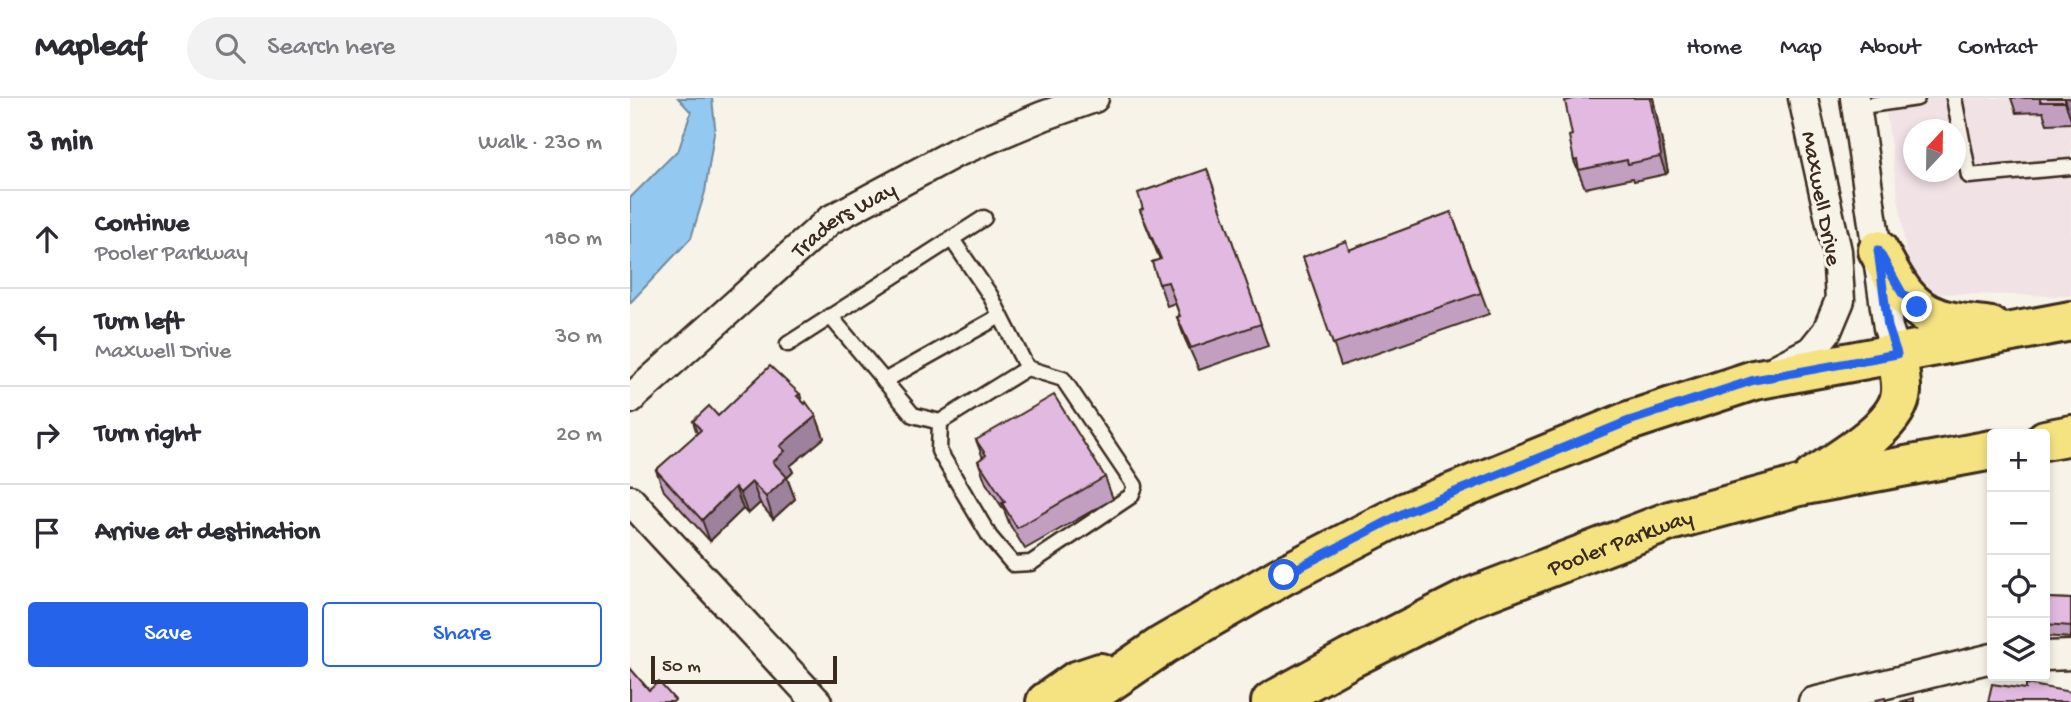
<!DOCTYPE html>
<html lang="en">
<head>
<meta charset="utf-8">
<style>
  :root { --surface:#fff; --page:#f2f2f3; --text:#2b2b33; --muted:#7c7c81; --line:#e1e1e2; --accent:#2563eb }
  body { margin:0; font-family:"Gochi Hand",sans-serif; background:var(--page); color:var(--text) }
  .controls { position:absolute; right:21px; bottom:21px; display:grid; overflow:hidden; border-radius:7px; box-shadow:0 4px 10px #0003 }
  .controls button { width:63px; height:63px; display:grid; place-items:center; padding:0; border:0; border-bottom:2px solid var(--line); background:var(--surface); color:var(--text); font:35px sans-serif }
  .compass { position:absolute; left:1273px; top:21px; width:63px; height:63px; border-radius:50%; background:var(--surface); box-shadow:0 4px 10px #0003; rotate:22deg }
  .scale { position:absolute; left:21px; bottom:18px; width:186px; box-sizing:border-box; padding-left:7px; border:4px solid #3b2a1e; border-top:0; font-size:19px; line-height:24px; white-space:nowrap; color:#3b2a1e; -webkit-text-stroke:5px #f7f3e8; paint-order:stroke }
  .stop { position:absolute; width:21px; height:21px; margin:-16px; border:5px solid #2563eb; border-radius:50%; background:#fff }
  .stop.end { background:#2563eb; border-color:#fff; box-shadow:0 2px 7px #0008 }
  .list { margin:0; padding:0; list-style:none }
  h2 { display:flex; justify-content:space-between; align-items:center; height:91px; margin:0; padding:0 28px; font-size:30px }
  h2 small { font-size:23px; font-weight:400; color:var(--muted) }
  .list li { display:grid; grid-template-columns:46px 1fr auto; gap:21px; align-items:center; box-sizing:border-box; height:98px; padding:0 28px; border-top:2px solid var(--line) }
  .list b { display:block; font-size:26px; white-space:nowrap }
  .list p { margin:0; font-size:23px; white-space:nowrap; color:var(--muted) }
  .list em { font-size:23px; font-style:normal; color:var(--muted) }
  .actions { display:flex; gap:14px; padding:21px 28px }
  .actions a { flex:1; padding:16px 0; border:2px solid var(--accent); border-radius:7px; text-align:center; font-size:24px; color:var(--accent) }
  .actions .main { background:var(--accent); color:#fff }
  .icon { flex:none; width:38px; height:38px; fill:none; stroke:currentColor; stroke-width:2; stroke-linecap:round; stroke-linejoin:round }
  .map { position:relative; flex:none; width:1441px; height:604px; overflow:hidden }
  header { display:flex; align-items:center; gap:42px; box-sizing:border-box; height:98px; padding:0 35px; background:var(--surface); border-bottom:2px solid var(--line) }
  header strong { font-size:33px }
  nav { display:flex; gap:38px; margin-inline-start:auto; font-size:24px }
  .search { width:490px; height:63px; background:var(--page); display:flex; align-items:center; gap:18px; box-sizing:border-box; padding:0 24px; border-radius:38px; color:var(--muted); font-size:26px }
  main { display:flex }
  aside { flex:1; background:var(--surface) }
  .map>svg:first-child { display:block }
  .built { fill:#f1e2e6; fill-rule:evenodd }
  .water { fill:#93c9f1; stroke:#70899d; stroke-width:2 }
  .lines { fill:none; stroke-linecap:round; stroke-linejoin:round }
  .service-casing { stroke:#3b2a1e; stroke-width:19 }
  .minor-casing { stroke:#3b2a1e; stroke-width:33 }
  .primary-casing { stroke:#3b2a1e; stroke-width:44 }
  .service { stroke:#f7f3e8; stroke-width:14 }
  .minor { stroke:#f7f3e8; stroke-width:28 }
  .primary { stroke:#f5e382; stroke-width:38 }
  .wall { fill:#c29fc1; stroke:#3b2a1e; stroke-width:2 }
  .shaded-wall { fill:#9e829d; stroke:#3b2a1e; stroke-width:2 }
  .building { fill:#e2b9e0; stroke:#3b2a1e; stroke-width:2 }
  .route { stroke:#2563eb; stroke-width:9 }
  .labels { text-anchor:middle; stroke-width:6; stroke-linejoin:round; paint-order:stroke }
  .street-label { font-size:23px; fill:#3b2a1e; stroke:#f7f3e8 }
</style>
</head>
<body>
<header>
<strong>Mapleaf</strong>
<div class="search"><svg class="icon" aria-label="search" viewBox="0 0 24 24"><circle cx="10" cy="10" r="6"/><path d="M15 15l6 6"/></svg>Search here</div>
<nav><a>Home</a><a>Map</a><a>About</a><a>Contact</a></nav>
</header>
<main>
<aside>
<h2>3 min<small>Walk · 230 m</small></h2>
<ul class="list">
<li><svg class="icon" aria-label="ahead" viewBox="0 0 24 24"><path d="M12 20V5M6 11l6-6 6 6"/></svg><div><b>Continue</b><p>Pooler Parkway</p></div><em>180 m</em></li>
<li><svg class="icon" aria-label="left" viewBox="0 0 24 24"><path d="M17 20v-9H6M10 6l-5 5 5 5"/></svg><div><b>Turn left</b><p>Maxwell Drive</p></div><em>30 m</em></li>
<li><svg class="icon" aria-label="right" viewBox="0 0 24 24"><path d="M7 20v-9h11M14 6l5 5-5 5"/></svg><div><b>Turn right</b></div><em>20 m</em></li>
<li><svg class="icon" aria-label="arrive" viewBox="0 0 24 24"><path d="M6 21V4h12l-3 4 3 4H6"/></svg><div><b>Arrive at destination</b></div></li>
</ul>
<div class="actions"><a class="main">Save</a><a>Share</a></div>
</aside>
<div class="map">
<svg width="1441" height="604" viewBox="0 0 1441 604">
  <rect width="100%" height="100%" fill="#f7f3e8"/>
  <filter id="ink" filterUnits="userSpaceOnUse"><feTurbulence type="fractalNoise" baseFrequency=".0143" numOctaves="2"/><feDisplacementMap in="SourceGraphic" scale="14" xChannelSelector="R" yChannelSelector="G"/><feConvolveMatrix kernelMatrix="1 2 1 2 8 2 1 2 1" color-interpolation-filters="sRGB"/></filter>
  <g filter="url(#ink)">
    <path class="built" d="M1254,0H1441V198L1282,195ZM1283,32H1325V74H1283Z"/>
    <path class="water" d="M48,0H82L85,29L75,94L61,140L0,205V100L49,51L61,14Z"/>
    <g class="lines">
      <g class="service-casing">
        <path id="service" d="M1324,0L1339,78L1441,69
          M1226,9L1287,0
          M200,218L283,317L310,324L397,270L360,197L321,140
          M158,246L354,120
          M254,283L370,218
          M310,324L309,353L360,439L383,466L401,465L501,398L505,388L433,281L397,270"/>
      </g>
      <g class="minor-casing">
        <g id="minor">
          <path d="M1225,0L1258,230L1267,256"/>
          <path d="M1148,270L1181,253L1197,233L1210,202L1207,153L1173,0"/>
          <path id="s1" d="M0,301L200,122L325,55L413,18L464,0"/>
          <path d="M0,402L187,604"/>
          <path d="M1415,558L1441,557"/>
          <path d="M1183,604L1362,560"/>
        </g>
      </g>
      <g class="primary-casing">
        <g id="primary">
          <path d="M1248,152C1263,179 1276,210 1308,220C1324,226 1344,226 1361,229"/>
          <path d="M1415,342L1441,337"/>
          <path d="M1183,379C1208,362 1269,328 1271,294C1272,282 1268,268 1267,256"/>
          <path d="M416,604L446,583L470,575"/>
          <path d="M450,604L533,547L654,477L776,414L999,323L1124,282L1441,223"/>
          <path id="s2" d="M641,604L719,561L842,499L1040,423L1169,388L1362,352"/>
        </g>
      </g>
      <use href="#service" class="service"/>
      <use href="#minor" class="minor"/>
      <use href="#primary" class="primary"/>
    </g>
    <path class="wall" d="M948,0H1023L1038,74L1036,76L1004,83L1003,80L955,90L944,63L942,37Z
      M1381,0H1441V25L1417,26L1413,14L1386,15Z
      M577,71L638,248L569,272L555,241L547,219L550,218L545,205L537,208L522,164L530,162L510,112Z
      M821,114L859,216L711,268L673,159L719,152Z
      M170,296L172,303L186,318L194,340L160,368L163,374L157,380L165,401L143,421L130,405L118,416L113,411L80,443L34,393L26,372L67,336L63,323L88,318Z
      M346,342L475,379L483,401L395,451L380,427L374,412L356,385L348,363L353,360Z
      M1415,500L1441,501V540L1415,538Z"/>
    <path class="shaded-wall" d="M1020,0H1023L1038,74L1036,76L1030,59Z
      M1435,0H1441V21L1435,4Z
      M186,318L194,340L160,368L163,374L157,380L165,401L143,421L136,399L143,364L150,348Z
      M122,384L130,405L118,416L110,395Z
      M105,389L113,411L80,443L72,422Z"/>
    <path class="building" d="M948,0H1020L1031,57L1030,59L998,66L997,62L949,72L947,62L944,63L939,38L942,37L935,3Z
      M1410,0H1435V4H1410Z
      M577,71L631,226L561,250L547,219L550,218L538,184L529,186L522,164L531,161L510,112L513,111L508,95Z
      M821,114L851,195L703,246L673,159L716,143L719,152Z
      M140,268L170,296L167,298L175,306L176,304L186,318L150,348L155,353L143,364L157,379L136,399L122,384L110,395L105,389L72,422L26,372L71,332L63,323L79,308L88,318Z
      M424,297L475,379L387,430L372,405L375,404L348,363L356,357L346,342Z
      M1415,500L1441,501V528L1415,526Z
      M0,570L19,592L29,584L45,602L43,604H0Z
      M1362,586L1396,591V586L1441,594V604H1358Z
      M1255,600L1256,604H1246V602Z
      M1284,600V604H1270Z"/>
  </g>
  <g class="lines" filter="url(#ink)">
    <path class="route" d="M654,477L776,414L999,323L1124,282L1267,256L1258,229L1248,152L1272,195L1287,209"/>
  </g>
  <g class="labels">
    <g class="street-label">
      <text transform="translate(1193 100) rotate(79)" y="8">Maxwell Drive</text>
      <text dy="8" stroke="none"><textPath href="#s1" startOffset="280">Traders Way</textPath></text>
      <text dy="8" stroke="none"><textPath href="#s2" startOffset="385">Pooler Parkway</textPath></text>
    </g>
  </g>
</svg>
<div class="controls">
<button>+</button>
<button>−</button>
<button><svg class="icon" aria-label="locate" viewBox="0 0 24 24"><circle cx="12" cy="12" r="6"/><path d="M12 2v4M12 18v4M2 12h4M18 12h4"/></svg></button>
<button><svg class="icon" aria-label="layers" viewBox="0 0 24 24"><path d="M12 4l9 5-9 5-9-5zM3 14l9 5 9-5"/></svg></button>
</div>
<svg class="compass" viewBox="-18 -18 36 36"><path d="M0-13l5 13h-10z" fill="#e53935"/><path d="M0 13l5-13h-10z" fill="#7c7c81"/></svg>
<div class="scale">50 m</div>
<div class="stop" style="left:654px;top:477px"></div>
<div class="stop end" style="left:1287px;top:209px"></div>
</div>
</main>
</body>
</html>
